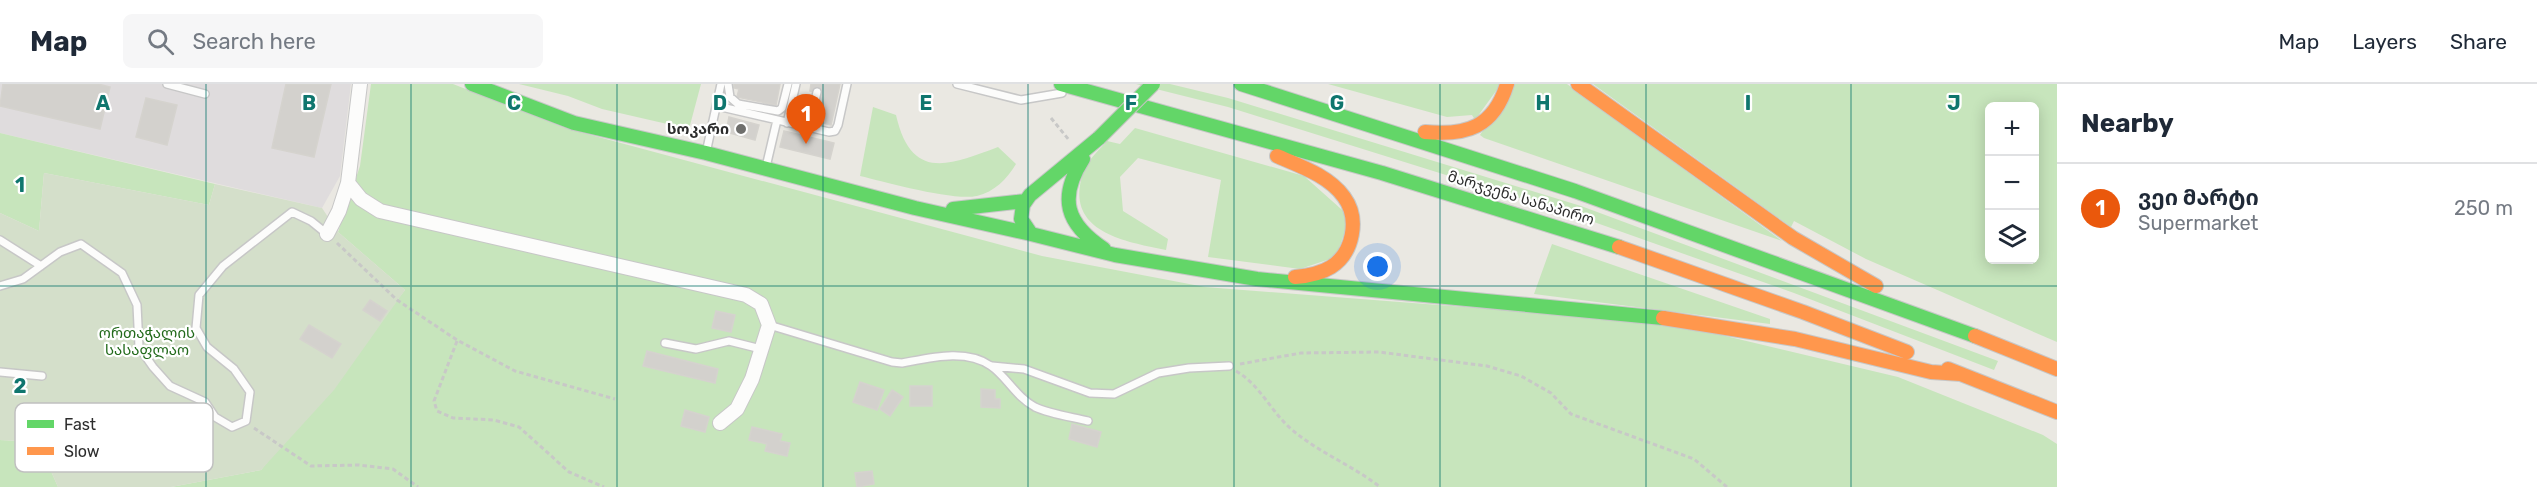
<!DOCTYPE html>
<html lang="en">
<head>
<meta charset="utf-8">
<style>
  :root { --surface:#fff; --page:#f6f6f7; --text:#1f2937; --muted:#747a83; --line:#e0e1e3; --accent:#ea580c }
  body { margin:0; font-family:Rubik,"Noto Sans Georgian",sans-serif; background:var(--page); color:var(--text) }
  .controls { position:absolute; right:18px; top:18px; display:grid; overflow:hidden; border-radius:9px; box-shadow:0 3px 15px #0003 }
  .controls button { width:54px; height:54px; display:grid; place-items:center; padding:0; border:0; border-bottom:2px solid var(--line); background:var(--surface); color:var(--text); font:30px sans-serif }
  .you { position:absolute; left:1378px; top:183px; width:21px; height:21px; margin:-15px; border:4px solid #fff; border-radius:50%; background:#1a73e8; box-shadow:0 0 0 9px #1a73e833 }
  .badge { display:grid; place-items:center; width:39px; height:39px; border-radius:50%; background:var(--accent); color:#fff; font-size:20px; font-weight:700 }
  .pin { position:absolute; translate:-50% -50px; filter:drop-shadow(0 2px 3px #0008) }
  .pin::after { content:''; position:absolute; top:32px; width:21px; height:18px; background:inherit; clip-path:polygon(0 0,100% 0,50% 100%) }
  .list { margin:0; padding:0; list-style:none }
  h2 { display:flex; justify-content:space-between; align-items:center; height:78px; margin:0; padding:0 24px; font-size:26px }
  h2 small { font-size:20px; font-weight:400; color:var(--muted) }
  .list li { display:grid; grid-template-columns:39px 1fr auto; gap:18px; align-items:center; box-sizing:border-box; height:90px; padding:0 24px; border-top:2px solid var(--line) }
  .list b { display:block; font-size:22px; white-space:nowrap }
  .list p { margin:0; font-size:20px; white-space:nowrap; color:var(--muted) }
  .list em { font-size:20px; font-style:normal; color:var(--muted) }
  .icon { flex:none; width:33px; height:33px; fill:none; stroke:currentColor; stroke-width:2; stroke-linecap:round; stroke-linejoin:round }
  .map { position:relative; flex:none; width:2057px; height:403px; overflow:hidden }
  header { display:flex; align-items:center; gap:36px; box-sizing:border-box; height:84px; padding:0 30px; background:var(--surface); border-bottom:2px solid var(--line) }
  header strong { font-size:28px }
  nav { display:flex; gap:33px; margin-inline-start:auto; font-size:21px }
  .search { width:420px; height:54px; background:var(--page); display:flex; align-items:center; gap:15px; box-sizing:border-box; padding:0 21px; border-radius:9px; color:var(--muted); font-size:22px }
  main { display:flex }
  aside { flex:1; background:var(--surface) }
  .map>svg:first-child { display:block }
  .industrial { fill:#dfdcdd }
  .green { fill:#c7e5bc; fill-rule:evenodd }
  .cemetery { fill:#d4dfca }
  .building { fill:#d3d1cd; stroke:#d5d3ce; stroke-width:1.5 }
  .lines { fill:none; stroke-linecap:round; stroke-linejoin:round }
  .lane-casing { stroke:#c7c7c7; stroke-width:10 }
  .street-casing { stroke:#c7c7c7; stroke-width:16 }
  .fast-casing { stroke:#c7c7c7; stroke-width:16 }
  .slow-casing { stroke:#c7c7c7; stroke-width:16 }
  .path { stroke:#c8c8c7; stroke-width:3; stroke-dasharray:4.5 3; stroke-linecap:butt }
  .lane { stroke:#fcfcfb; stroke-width:7 }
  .street { stroke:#fcfcfb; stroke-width:14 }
  .fast { stroke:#63d668; stroke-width:14 }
  .slow { stroke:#ff974d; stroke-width:14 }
  .fast-bridge-casing { stroke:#c6c5c2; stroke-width:16; stroke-linecap:butt }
  .fast-bridge { stroke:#63d668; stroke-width:14 }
  .grid { fill:none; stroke:#0f766e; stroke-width:1.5; stroke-opacity:0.55 }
  .poi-dot { fill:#6e6e6c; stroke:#fff; stroke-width:2 }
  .labels { text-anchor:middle; stroke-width:4.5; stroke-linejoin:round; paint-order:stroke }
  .poi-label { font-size:15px; font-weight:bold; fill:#2c2c2c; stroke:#fff; text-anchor:end }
  .street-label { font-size:15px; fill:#2c2c2c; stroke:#fff }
  .park-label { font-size:15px; fill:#226a1b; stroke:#fff }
  .key { fill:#fff; stroke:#c0c0c0; stroke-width:1.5 }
  .key-label { font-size:16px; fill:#2c2c2c }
  .grid-label { font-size:20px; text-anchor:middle; font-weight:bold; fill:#0f766e; stroke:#fff; stroke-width:4.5; stroke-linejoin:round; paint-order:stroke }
</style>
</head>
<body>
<header>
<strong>Map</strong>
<div class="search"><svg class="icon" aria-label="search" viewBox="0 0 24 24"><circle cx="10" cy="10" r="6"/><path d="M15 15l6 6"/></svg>Search here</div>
<nav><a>Map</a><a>Layers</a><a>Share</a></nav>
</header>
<main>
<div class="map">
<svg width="2057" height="403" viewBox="0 0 2057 403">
  <rect width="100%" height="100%" fill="#eae8e2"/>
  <path class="industrial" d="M0,0H351L340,92L322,124L0,49Z"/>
  <path class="green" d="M371,0H453L565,44L1042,172L1205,203L1671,239L1898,293L2043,351L2057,360V403H171L261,386L405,206L338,148L360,82Z
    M519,0H701L689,45L602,25L568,12Z
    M1136,0H1170L1228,14L1581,122L1998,277L1994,286L1794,209L1577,132L1228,23Z
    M1328,0H1501L1475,36L1472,31L1447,33Z
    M1514,0H1567L1782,157L1484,54L1480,51Z
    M1593,0H2057V258L1866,175L1794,137L1791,143ZM1990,22H2034V176H1990Z
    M873,23L896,31C911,97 948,82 998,63L1016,80C1007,95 994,108 977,112C952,117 886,98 860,92Z
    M1135,44L1304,92L1350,133L1336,173L1300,185L1208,173L1221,96L1138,74L1120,93L1123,127L1168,155L1166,166C1122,157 1062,147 1084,86C1088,76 1100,65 1107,57L1120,60Z
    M0,49L215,100L209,121L44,89L39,147L0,129Z
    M1552,160L1770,235V240L1534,210Z
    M0,356L38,358L58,403H0Z"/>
  <path class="cemetery" d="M44,89L209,121L215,100L322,124L338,148L405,206L334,306L261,386L171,403H58L38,358L0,356V129L39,147Z"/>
  <path class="building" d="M3,0H98L110,3L100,45L0,22Z
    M286,0H331L314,73L272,64Z
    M734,0H780L776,21L737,13L739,5L734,4Z
    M811,0H840L831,41L816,37L822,10L810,7Z
    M146,14L177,21L167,61L136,53Z
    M729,33L759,41L755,56L726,48Z
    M784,47L834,59L830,75L780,63Z
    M370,216L387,227L380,237L363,226Z
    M716,227L735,231L731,248L712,244Z
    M309,241L341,260L332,274L300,255Z
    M647,267L718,285L715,299L643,282Z
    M860,298L884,306L877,326L853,318Z
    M910,302H932V322H910Z
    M981,305L995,306V315H1000V324L981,323Z
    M892,306L903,313L890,332L880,325Z
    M685,326L709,333L705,348L681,342Z
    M1072,340L1101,348L1097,363L1069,355Z
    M752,343L782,350L780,357L790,359L787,372L765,367L767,360L749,356Z
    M872,387L874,400L857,403L855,389Z"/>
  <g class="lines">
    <g class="lane-casing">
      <path id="lane" d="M167,0L205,10
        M728,0L730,13L738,20L778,27L782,24L788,0
        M957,0L1021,16L1062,9
        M717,22L829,48L835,47L838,41L847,0
        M787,39L796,0
        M809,44L817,8
        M706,69L721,0
        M766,83L777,36
        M0,156L41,182
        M0,202L23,195L60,168L81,160L122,189L137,221L139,263L153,283L170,302L205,318L215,333L232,343L246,337L250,308L234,285L207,263L196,244L199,211L223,182L292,128L311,137L327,150
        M769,241L892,278L902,279C929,274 966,264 991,282C1007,293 1016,313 1035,323C1050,330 1072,333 1088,337
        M665,259L696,265L729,257L761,265
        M992,282L1024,285L1090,309L1114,310L1158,289L1189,284L1229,282
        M0,288L42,292"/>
    </g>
    <g class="street-casing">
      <path id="street" d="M360,0L348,99L361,115L380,127L746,211L761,220L769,241L752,295L737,325L720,339
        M327,150L339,127L348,99"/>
    </g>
    <g class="fast-casing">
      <path id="fast" d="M472,0L574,39L706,69L915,124L1031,150
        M1061,0L1382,89L1619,163
        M1241,0L1575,107L1975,252
        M1099,54L1030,111L1023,121L1021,135L1031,150L1115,171L1257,195L1663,234
        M1083,75C1058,114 1066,140 1104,165
        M953,125L1025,117"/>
    </g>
    <g class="slow-casing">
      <path id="slow" d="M1578,0L1793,154L1876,202
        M1425,48C1467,52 1494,43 1507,0
        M1277,72C1300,82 1329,92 1344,113C1360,135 1353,169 1331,183C1320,190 1307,192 1295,193
        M1619,163L1803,228L1907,268
        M1663,234L1795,255L1931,288L1961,290
        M1975,252L2057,285
        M1948,285L2057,328"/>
    </g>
    <path class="path" d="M1051,34L1069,56
      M337,159L397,216L457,256L515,287L615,315
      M457,257L434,317L437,327L453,334L494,336L519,343L569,388L604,403
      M1240,280L1301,269L1379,268L1487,282L1521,292L1551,309L1571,330L1694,375L1727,403
      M1236,287C1260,301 1270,326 1290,344C1317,368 1352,381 1380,403
      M254,344L311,382L359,381L393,385L418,403"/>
    <use href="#lane" class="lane"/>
    <use href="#street" class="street"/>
    <use href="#fast" class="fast"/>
    <use href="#slow" class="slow"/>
    <g class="fast-bridge-casing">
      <path id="fast-bridge" d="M1099,54L1153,0"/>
    </g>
    <use href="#fast-bridge" class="fast-bridge"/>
  </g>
  <path class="grid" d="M206,0V403M411,0V403M617,0V403M823,0V403M1028,0V403M1234,0V403M1440,0V403M1646,0V403M1851,0V403M0,202H2057"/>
  <circle class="poi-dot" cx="741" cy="45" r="6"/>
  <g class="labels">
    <g class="poi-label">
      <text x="729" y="50">სოკარი</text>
    </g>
    <g class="street-label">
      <text transform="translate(1521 114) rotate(17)" y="5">მარჯვენა სანაპირო</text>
    </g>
    <g class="park-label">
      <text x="147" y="254">ორთაჭალის<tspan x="147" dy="17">სასაფლაო</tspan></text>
    </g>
  </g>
  <rect x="15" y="319" width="198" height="69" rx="9" class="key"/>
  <rect x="27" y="336" width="27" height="8" fill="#63d668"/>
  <rect x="27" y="363" width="27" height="8" fill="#ff974d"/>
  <g class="key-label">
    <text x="64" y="346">Fast</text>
    <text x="64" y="373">Slow</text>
  </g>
  <g class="grid-label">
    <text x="103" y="26">A</text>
    <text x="309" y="26">B</text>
    <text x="514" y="26">C</text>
    <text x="720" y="26">D</text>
    <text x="926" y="26">E</text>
    <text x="1131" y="26">F</text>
    <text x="1337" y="26">G</text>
    <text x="1543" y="26">H</text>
    <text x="1748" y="26">I</text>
    <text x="1954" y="26">J</text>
    <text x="20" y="108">1</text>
    <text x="20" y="309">2</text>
  </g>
</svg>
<div class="controls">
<button>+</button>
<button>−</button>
<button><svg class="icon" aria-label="layers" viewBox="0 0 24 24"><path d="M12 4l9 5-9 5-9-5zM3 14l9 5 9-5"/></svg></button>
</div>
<div class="you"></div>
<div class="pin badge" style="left:806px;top:60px">1</div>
</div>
<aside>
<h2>Nearby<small></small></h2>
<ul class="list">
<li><span class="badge">1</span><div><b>ვეი მარტი</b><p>Supermarket</p></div><em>250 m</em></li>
</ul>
</aside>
</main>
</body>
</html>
